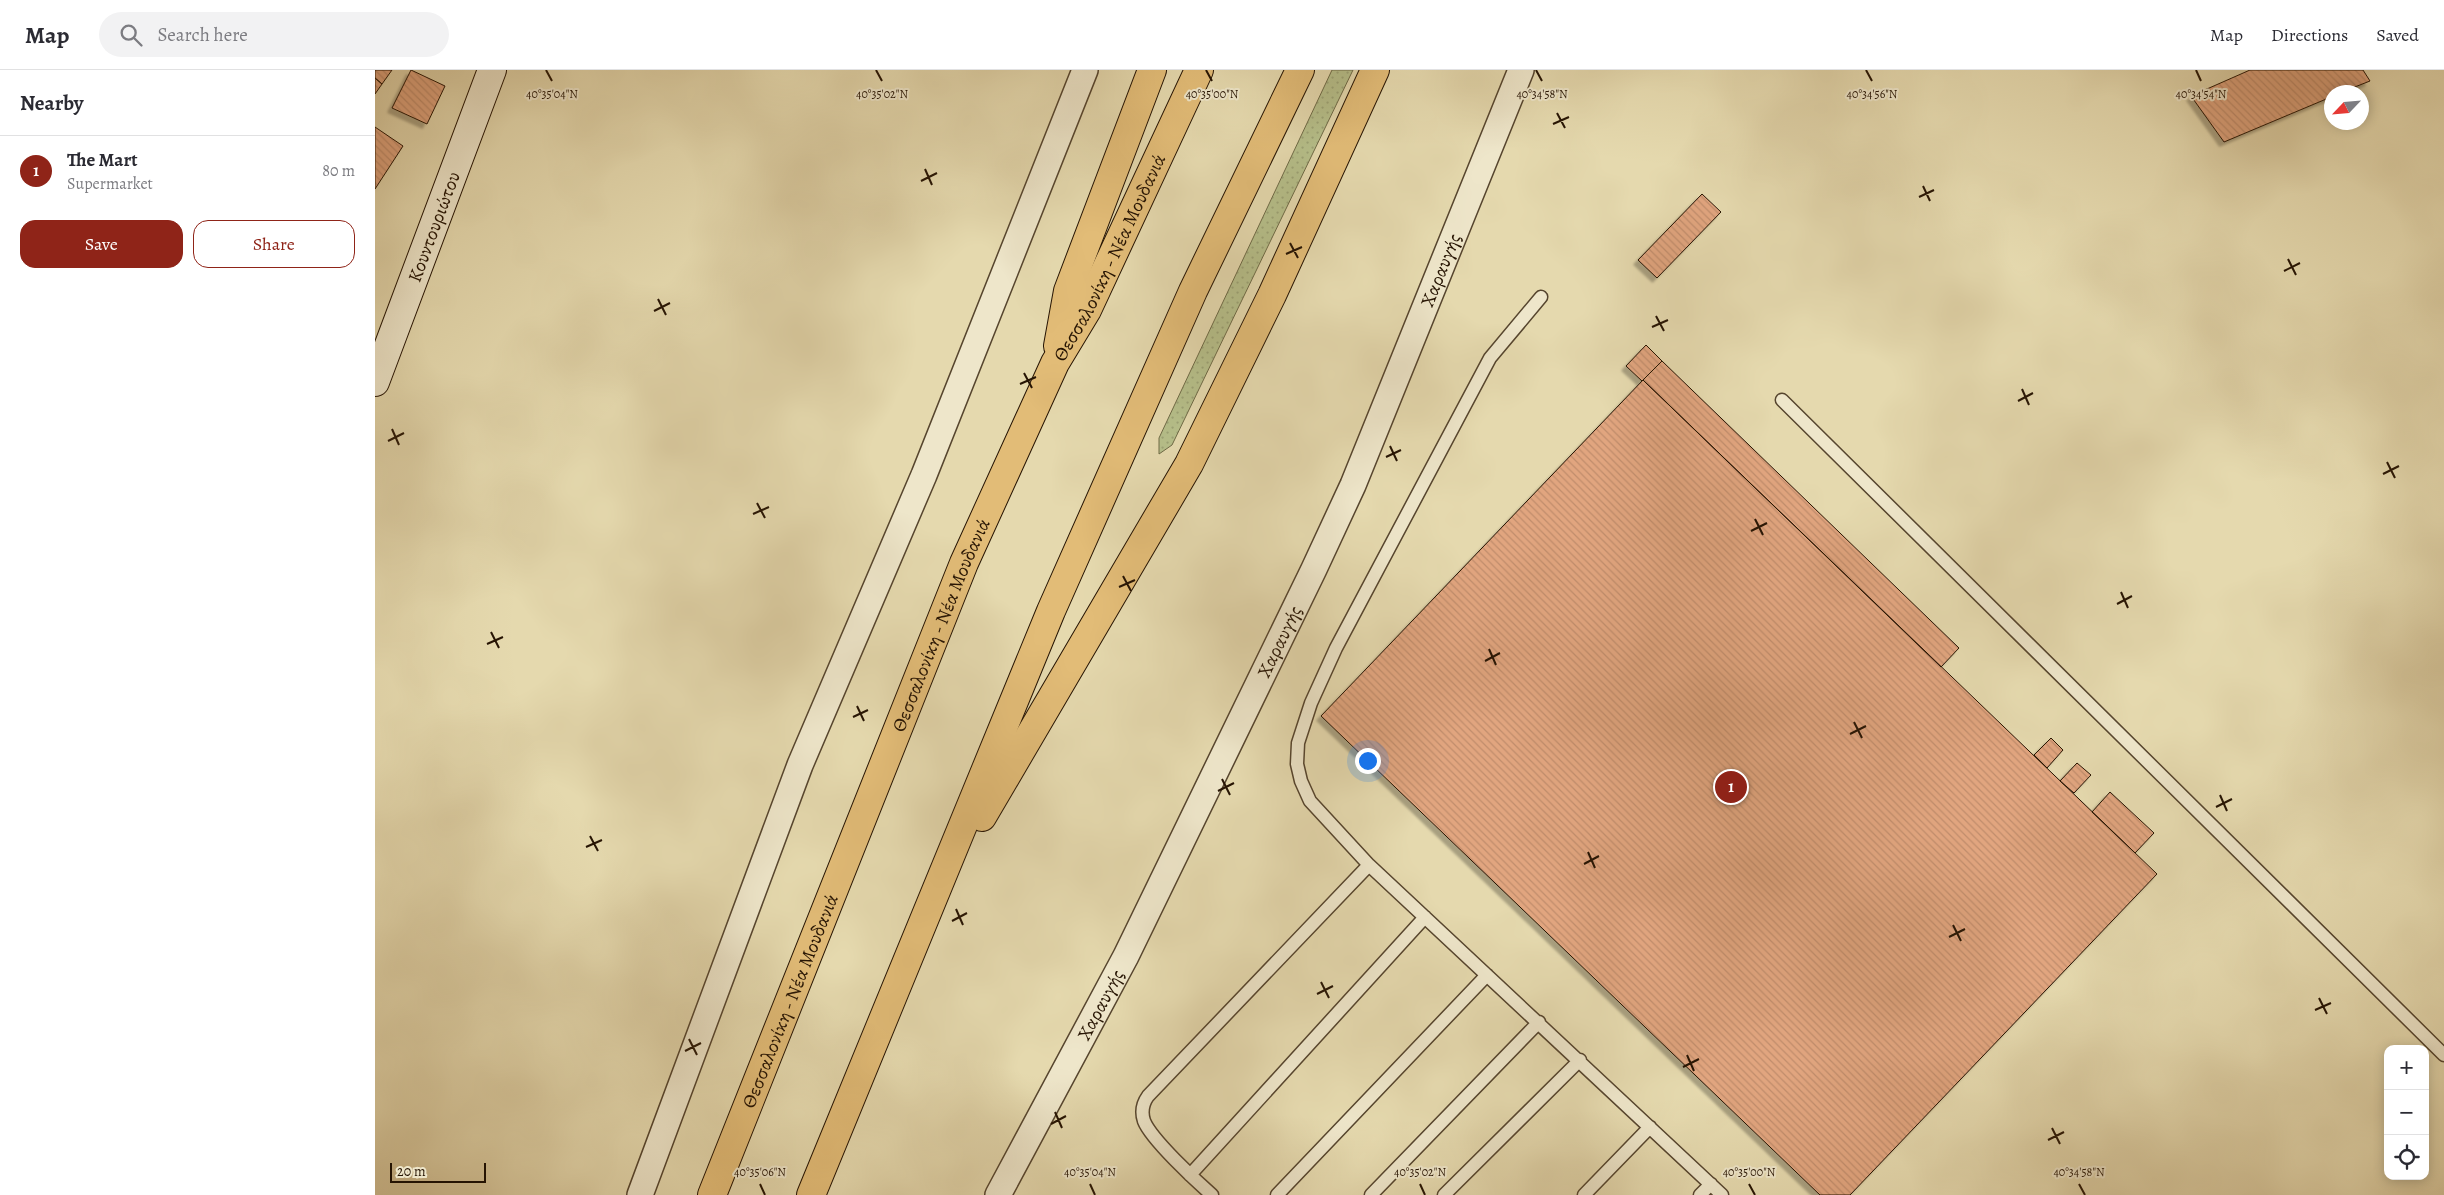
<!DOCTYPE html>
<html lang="en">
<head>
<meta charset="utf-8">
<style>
  :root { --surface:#fff; --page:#f2f2f3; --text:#2b2b33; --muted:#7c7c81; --line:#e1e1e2; --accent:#8f2418 }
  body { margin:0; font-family:Alegreya,serif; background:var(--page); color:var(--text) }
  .controls { position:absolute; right:15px; bottom:15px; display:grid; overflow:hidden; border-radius:10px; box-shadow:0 2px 12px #0003 }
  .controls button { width:45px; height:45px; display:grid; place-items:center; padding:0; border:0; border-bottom:1px solid var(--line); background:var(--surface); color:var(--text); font:25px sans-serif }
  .compass { position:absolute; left:1949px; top:15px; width:45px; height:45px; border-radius:50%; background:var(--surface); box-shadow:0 2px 12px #0003; rotate:244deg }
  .scale { position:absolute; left:15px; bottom:12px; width:96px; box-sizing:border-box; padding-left:5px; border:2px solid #261403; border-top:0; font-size:14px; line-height:18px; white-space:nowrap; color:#261403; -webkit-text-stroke:4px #eee6ca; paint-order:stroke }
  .you { position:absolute; left:992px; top:690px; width:18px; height:18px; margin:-12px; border:4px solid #fff; border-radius:50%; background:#1a73e8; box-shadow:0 0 0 8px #1a73e833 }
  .badge { display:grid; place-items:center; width:32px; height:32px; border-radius:50%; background:var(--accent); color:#fff; font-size:16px; font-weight:700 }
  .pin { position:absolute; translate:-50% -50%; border:2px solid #fff; box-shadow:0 1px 5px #0006 }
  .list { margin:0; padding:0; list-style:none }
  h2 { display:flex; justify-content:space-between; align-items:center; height:65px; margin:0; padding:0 20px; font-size:21px }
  h2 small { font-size:16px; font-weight:400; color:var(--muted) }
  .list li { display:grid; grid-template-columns:32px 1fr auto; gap:15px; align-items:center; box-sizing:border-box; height:70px; padding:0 20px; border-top:1px solid var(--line) }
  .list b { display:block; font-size:19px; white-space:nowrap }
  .list p { margin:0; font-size:16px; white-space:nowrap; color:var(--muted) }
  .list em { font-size:16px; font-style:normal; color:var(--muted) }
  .actions { display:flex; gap:10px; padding:15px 20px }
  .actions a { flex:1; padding:11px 0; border:1px solid var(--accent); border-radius:15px; text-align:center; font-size:18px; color:var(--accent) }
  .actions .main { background:var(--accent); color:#fff }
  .icon { flex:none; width:28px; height:28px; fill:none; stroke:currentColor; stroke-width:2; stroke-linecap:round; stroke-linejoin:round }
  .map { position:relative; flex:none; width:2069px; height:1125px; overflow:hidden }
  header { display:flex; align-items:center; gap:30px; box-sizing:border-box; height:70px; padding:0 25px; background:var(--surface); border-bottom:1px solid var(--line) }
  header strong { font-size:24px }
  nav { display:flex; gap:28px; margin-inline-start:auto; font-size:18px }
  .search { width:350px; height:45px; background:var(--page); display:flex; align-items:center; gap:12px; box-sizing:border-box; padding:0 18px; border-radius:28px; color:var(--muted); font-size:19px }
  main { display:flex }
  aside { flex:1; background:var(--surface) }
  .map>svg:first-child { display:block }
  .grass { fill:url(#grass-dots); stroke:#6e6a46 }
  .building { fill:url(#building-back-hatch); stroke:#261403; filter:url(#shadow) }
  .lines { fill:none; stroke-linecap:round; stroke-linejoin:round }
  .lane-casing { stroke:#56452e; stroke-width:15 }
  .street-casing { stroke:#56452e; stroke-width:28 }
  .secondary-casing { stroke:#261403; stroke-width:30 }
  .highway-casing { stroke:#261403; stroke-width:30 }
  .lane { stroke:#eee6ca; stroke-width:12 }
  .street { stroke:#eee6ca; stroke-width:25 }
  .secondary { stroke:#eee6ca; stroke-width:28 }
  .highway { stroke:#e2bc77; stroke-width:28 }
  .ticks { fill:none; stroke:#261403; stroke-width:2 }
  .labels { text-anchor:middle; stroke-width:4; stroke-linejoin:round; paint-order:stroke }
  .street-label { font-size:19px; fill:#261403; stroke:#eee6ca }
  .ticks-label { font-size:12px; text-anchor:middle; fill:#261403; stroke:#eee6ca; stroke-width:4; stroke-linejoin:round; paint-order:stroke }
</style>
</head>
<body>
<header>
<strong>Map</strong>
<div class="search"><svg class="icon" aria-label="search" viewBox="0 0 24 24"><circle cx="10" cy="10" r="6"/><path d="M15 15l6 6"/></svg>Search here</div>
<nav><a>Map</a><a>Directions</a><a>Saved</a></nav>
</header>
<main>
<aside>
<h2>Nearby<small></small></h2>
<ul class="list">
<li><span class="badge">1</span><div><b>The Mart</b><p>Supermarket</p></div><em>80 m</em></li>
</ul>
<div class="actions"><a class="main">Save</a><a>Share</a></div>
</aside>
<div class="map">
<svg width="2069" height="1125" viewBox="0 0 2069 1125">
  <defs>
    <pattern id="grass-dots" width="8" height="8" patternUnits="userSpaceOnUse" patternTransform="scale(1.25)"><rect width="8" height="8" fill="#b6bf8a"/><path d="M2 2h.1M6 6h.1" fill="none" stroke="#9ca375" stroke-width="1.8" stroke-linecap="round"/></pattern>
    <pattern id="building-back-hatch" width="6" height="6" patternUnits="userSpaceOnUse" patternTransform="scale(1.25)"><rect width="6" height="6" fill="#e1a57f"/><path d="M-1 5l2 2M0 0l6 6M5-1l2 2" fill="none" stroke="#c18d6c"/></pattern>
    <filter id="shadow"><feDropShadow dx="-4.5" dy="4.5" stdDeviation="1" flood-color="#0004"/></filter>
  </defs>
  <rect width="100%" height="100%" fill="#e5d9ae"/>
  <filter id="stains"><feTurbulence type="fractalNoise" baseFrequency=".004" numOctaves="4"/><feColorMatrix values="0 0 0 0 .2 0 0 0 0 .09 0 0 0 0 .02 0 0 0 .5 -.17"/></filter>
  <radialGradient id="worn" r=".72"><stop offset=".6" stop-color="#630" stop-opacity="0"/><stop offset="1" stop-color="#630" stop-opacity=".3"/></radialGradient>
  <path class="grass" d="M957,0H978L797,375L784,384V368Z"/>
  <path class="building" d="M0,0H17L7,14L0,8Z
    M36,0L70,16L52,54L17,38Z
    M1875,0H1988L1995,11L1967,22H1956V27L1849,72L1816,26Z
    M0,8L7,14L0,24Z
    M0,57L28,76L0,119Z
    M1327,124L1346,142L1282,208L1263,190Z
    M1271,275L1287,291L1267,311L1251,296Z
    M1287,291L1584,578L1566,597L1268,310Z
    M1268,310L1782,804L1475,1125H1445L946,646Z
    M1676,668L1688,680L1672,698L1659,685Z
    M1702,693L1716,705L1699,723L1685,711Z
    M1735,722L1779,763L1760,783L1717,742Z"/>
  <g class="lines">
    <g class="lane-casing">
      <path id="lane" d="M1166,227L1115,288L961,578L936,633L923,673L922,694L926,711L935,731L994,795L1347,1125
        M1407,330L2069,985
        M815,1105L1050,847
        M837,1125C821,1111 776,1069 769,1051C766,1042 768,1033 773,1026L994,795
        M902,1125L1112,905
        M996,1125L1164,952
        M1069,1125L1205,990
        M1209,1125L1275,1057
        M1325,1125L1336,1114"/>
    </g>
    <g class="street-casing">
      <g id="street">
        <path d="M265,1125L425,695L549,405L710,0"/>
        <path id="s1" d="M623,1125L751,886L939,499L978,415L1146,0"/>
      </g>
    </g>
    <g class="secondary-casing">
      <g id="secondary">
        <path id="s2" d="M0,312L117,0"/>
      </g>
    </g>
    <g class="highway-casing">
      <g id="highway">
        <path d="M683,276L693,221L777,0"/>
        <path d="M607,747L814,394L897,225L1000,0"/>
        <path id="s3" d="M337,1125L589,493L680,293L712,240L824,0"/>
        <path d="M436,1125L676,541L818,221L925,0"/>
      </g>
    </g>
    <use href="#lane" class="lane"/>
    <use href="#street" class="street"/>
    <use href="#secondary" class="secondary"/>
    <use href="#highway" class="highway"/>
  </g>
  <path class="ticks" d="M171,0L177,11M501,0L507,11M831,0L837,11M1161,0L1167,11M1491,0L1497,11M1821,0L1826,11M1182,43L1190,58M1178,54L1194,47M550,99L557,115M546,111L562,103M1548,116L1555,131M1544,127L1559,120M915,173L923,188M911,184L927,177M1913,189L1921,205M1909,201L1925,193M283,229L291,245M279,241L295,233M1281,246L1289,261M1277,257L1293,250M649,303L657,318M645,314L661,307M1647,319L1654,335M1643,331L1658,323M17,359L24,375M13,371L29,363M1015,376L1022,391M1011,387L1026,380M2012,392L2020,408M2008,404L2024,396M382,433L390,448M378,444L394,437M1380,449L1388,465M1376,461L1392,453M748,506L756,521M744,517L760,510M1746,522L1753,538M1742,534L1757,526M116,562L124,578M112,574L128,567M1114,579L1121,595M1110,591L1125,583M482,636L489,651M478,647L493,640M1479,652L1487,668M1475,664L1491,656M847,709L855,725M843,721L859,713M1845,725L1852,741M1841,737L1857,729M215,766L223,781M211,777L227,770M1213,782L1220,798M1209,794L1224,786M581,839L588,855M577,851L592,843M1578,855L1586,871M1574,867L1590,859M946,912L954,928M942,924L958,916M1944,928L1952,944M1940,940L1956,933M314,969L322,985M310,981L326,973M1312,985L1319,1001M1308,997L1324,989M680,1042L687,1058M676,1054L691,1046M1677,1058L1685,1074M1673,1070L1689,1062M385,1114L390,1125M715,1114L720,1125M1045,1114L1050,1125M1374,1114L1380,1125M1704,1114L1710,1125"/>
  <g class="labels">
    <g class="street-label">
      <text dy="7" stroke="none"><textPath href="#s2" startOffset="166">Κουντουριώτου</textPath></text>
      <text dy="7" stroke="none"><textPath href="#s3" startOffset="1019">Θεσσαλονίκη - Νέα Μουδανιά</textPath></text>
      <text dy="7" stroke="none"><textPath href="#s1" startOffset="1026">Χαραυγής</textPath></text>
      <text dy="7" stroke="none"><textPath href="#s3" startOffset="614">Θεσσαλονίκη - Νέα Μουδανιά</textPath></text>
      <text dy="7" stroke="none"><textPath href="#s1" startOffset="621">Χαραυγής</textPath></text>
      <text dy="7" stroke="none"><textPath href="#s3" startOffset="209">Θεσσαλονίκη - Νέα Μουδανιά</textPath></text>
      <text dy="7" stroke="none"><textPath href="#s1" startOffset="216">Χαραυγής</textPath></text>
    </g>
  </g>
  <g class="ticks-label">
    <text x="507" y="28">40°35'02"N</text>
    <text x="837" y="28">40°35'00"N</text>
    <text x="1826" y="28">40°34'54"N</text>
    <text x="177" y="28">40°35'04"N</text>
    <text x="1167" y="28">40°34'58"N</text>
    <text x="1497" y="28">40°34'56"N</text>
    <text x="385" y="1106">40°35'06"N</text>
    <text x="715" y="1106">40°35'04"N</text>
    <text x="1045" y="1106">40°35'02"N</text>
    <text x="1374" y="1106">40°35'00"N</text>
    <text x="1704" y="1106">40°34'58"N</text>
  </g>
  <rect width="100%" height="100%" filter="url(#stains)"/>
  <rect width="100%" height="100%" fill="url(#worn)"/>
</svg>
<div class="controls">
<button>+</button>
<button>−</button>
<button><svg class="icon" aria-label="locate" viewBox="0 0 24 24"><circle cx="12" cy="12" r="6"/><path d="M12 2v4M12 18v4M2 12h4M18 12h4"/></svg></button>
</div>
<svg class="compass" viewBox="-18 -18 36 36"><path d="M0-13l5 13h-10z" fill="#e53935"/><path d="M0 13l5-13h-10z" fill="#7c7c81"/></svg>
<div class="scale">20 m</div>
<div class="you"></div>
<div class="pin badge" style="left:1356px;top:717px">1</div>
</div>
</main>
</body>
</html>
